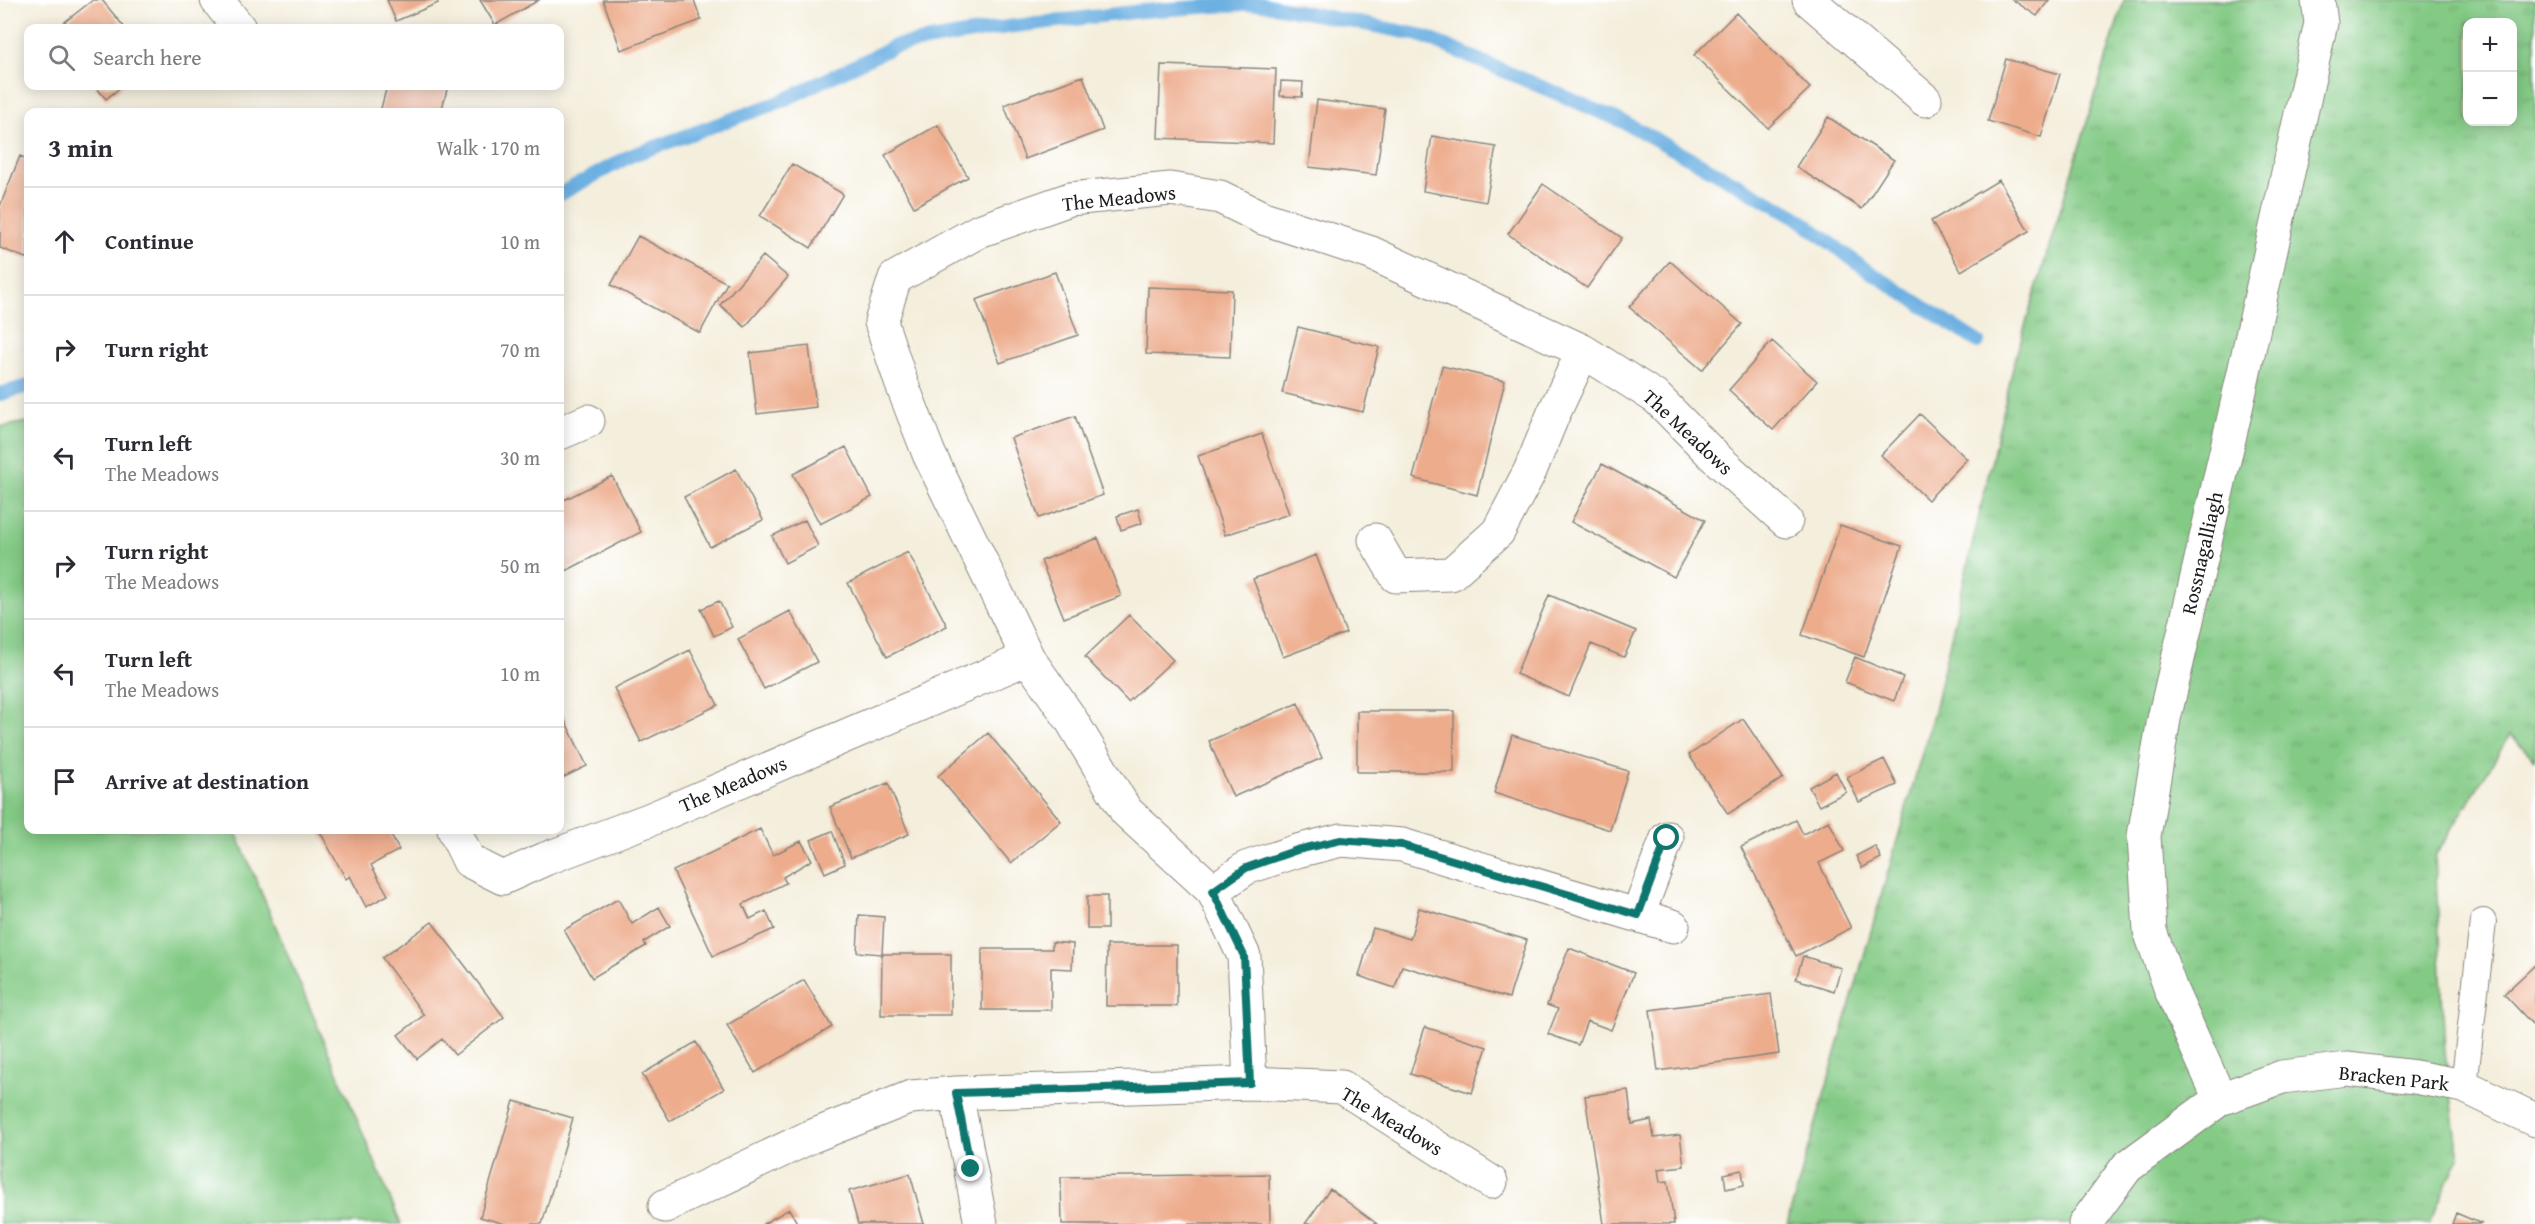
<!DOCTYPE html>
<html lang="en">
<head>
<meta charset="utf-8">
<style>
  :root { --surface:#fff; --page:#f7f7f7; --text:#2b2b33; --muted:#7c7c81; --line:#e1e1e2 }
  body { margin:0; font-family:"Gentium Book Plus",serif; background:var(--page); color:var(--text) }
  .controls { position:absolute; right:18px; top:18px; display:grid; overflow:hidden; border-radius:12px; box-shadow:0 3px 15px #0003 }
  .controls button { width:54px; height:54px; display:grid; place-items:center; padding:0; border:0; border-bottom:2px solid var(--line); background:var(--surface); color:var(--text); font:30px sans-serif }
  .stop { position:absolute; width:18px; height:18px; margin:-14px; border:4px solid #0f766e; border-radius:50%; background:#fff }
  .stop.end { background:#0f766e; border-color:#fff; box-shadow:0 2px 6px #0008 }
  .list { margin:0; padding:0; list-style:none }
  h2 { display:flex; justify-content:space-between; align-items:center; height:78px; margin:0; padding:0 24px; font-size:26px }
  h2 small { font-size:20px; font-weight:400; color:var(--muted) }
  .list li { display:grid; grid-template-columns:39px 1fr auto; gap:18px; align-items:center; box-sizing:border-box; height:108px; padding:0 24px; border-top:2px solid var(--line) }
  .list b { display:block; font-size:22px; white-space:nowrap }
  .list p { margin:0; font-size:20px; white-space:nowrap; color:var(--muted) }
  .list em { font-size:20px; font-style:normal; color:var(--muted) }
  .icon { flex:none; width:33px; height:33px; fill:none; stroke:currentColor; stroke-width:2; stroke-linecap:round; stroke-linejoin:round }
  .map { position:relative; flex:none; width:2535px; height:1224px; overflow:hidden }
  .search { position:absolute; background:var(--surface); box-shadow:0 3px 15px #0003; left:24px; top:24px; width:540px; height:66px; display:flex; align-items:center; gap:15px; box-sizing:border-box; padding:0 21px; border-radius:12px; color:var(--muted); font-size:22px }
  .panel { position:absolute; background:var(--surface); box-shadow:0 3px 15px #0003; left:24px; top:108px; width:540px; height:726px; border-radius:12px }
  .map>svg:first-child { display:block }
  .grass { fill:url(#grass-tufts); stroke:#507350; stroke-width:1.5; fill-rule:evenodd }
  .pitch { fill:#83ca85; stroke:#507350; stroke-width:1.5 }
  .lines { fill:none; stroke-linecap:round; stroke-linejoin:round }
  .stream { stroke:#6db0e2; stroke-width:14 }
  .building { fill:#edac8c }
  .service-casing { stroke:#88857c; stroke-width:28 }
  .minor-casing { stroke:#88857c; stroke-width:35 }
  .service { stroke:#fff; stroke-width:26 }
  .minor { stroke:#fff; stroke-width:33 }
  .route { stroke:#0f766e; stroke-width:8 }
  .labels { text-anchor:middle; stroke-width:6; stroke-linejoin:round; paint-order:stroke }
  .street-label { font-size:20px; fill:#1c1c1c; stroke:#fff }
</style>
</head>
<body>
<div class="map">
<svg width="2535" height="1224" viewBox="0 0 2535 1224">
  <defs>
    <pattern id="grass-tufts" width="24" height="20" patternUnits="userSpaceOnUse" patternTransform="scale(1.5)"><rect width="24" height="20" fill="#83ca85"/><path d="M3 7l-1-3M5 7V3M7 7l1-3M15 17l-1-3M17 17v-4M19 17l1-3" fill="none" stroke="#71ad72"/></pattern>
  </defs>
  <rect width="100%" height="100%" fill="#fff"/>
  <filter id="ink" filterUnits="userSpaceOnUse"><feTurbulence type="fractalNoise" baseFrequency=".0167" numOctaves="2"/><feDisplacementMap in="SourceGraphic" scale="12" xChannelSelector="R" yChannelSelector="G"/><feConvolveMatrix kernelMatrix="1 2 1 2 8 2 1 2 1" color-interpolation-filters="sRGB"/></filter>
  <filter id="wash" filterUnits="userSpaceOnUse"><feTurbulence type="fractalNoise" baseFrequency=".008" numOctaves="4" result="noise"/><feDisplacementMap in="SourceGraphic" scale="24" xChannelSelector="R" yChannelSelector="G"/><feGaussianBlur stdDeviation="1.35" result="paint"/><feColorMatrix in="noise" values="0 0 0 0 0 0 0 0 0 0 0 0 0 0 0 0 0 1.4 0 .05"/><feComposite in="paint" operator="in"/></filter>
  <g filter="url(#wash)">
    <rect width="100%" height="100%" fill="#f4eedc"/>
    <path class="grass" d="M2124,0H2535V760L2510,735L2435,856L2445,1051L2459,1157L2429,1224H1787L1933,715L2015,359ZM2468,22H2512V122H2468Z"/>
    <path class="pitch" d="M28,422V830H235L401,1224H0V427Z"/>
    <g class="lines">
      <path class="stream" d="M560,194L630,156L782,101L895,46L1007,27L1142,11L1258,3L1420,35L1626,123L1795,216L1861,266L1978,342
        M0,394L28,386"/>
    </g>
    <g id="blocks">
      <path class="building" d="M93,0H102L125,28H57Z
        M387,0H437L438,3L396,21Z
        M480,0H539L495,25Z
        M603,0H694L701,20L621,50Z
        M2013,0H2049L2037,16Z
        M1736,13L1810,88L1768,128L1694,55Z
        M2006,59L2060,74L2041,137L1988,121Z
        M1161,65L1276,69L1273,143L1158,138Z
        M1083,76L1103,130L1025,159L1004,105Z
        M1281,81L1303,82L1302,97L1280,96Z
        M95,86H122L106,99Z
        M387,86H448L441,112H380Z
        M1317,100L1385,109L1376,175L1309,167Z
        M1828,117L1894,160L1862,209L1796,167Z
        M938,125L968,177L914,207L885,155Z
        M1432,136L1496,147L1486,202L1423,191Z
        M20,156L28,160V259L0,248V206Z
        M792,164L843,194L811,248L760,216Z
        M1999,180L2029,231L1961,271L1931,221Z
        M1543,184L1622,238L1587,288L1508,234Z
        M638,236L727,283L700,333L611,285Z
        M763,256L788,277L745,327L720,305Z
        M1670,261L1742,324L1702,370L1629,307Z
        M1055,272L1078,335L1000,363L976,300Z
        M1148,287L1232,290L1230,357L1146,354Z
        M1298,327L1379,347L1363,412L1282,393Z
        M1772,341L1817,381L1773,430L1729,390Z
        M809,346L816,407L757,414L750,353Z
        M1442,366L1505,381L1477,495L1413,478Z
        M1920,414L1967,459L1928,500L1881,455Z
        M1075,416L1103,495L1039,518L1011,438Z
        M1262,434L1289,514L1225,535L1198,456Z
        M846,447L872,497L820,524L793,474Z
        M1602,464L1705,520L1674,577L1571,522Z
        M736,469L763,520L710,547L684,497Z
        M612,476L641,532L560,574V502Z
        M1138,509L1142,523L1121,530L1117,516Z
        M805,520L818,546L785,563L772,536Z
        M1840,525L1902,546L1864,657L1802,635Z
        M1098,538L1121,596L1064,618L1041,561Z
        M908,552L947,626L887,657L848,583Z
        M1316,555L1346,633L1283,657L1253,579Z
        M1549,595L1636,631L1624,657L1591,644L1569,697L1516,674Z
        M719,601L732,627L714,636L701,609Z
        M790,611L817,662L764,689L738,639Z
        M1129,615L1173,660L1128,702L1085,657Z
        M690,650L718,705L641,742L614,688Z
        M1855,657L1903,677L1894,701L1845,682Z
        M1298,703L1322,758L1233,797L1209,741Z
        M560,710L587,766L560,779Z
        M1357,711H1454V772H1357Z
        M1743,719L1783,778L1728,814L1689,755Z
        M988,733L1061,821L1011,863L938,776Z
        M1512,735L1628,771L1610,830L1494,793Z
        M1884,759L1897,785L1859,802L1847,777Z
        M1836,772L1846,792L1819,806L1809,787Z
        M888,783L909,834L851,858L830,807Z
        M1796,820L1803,834L1829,821L1844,851L1819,863L1851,928L1796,956L1741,847Z
        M760,829L773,855L801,841L812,860L783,877L786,883L743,904L750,919L766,911L774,929L713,956L673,871Z
        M319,830H388L399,850L371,865L388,895L366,907L350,876L346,879Z
        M832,831L845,864L825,873L811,840Z
        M1875,846L1881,858L1862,868L1856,856Z
        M1087,896H1107V929H1087Z
        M618,899L632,924L659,907L670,926L644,942L646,946L592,978L564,930Z
        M1419,908L1527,940L1509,998L1402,966L1395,988L1359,976L1373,928L1410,939Z
        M859,915L884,917L882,954L857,952Z
        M432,922L504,1017L455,1055L442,1039L417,1059L398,1035L424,1015L382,958Z
        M1052,942L1073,944L1072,969L1051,968V1010H982V949H1052Z
        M1107,945H1177V1006H1106Z
        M1569,948L1634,973L1611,1030L1587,1021L1578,1045L1548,1034L1558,1009L1547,1005Z
        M882,954H951V1015H881Z
        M1803,956L1841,968L1834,991L1796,979Z
        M2535,965V1027L2504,994Z
        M804,980L832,1027L755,1073L727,1025Z
        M1771,994L1779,1054L1658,1071L1650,1010Z
        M1425,1027L1487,1047L1472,1093L1410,1074Z
        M696,1042L724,1089L670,1121L642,1074Z
        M1628,1090L1632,1124L1651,1120L1654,1138L1680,1135L1684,1166L1658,1169L1660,1182L1668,1181L1674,1224H1604L1585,1096Z
        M514,1101L573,1118L542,1224H505L480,1217Z
        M1742,1170L1744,1185L1726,1189L1724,1174Z
        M910,1174L924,1224H858L849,1191Z
        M1269,1174L1270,1224H1062L1061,1177Z
        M1330,1189L1377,1224H1305Z
        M789,1209L798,1224H763Z
        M2456,1213L2482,1224H2452Z"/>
    </g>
  </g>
  <g filter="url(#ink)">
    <use href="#blocks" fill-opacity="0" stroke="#88857c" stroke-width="1.5"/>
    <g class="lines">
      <g class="service-casing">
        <path id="service" d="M2464,1086L2483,922"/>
      </g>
      <g class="minor-casing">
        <path id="minor" d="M217,0L239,28
          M1809,0L1925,100
          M560,433L588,421
          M1375,540L1396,576L1451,574L1498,532L1530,471L1553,415L1583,351
          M454,830L469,861L503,878L545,859L651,819L1028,658
          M1213,891L1246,868L1297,851L1341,840L1402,845L1673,926
          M1638,915L1667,838
          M1250,1083L1244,956L1213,891L1126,811L1070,718L1028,658L929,454L901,382L881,322L895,278L979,231L1070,199L1170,189L1220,197L1263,218L1371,253L1583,351L1657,398L1716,458L1786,521
          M956,1093L981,1224
          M2220,1099L2171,990L2150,931L2144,836L2164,719L2235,413L2321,23L2318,0
          M665,1206L810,1137L911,1097L956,1093L1250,1083L1342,1087L1491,1182
          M2085,1224L2127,1167L2220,1099L2282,1077L2347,1069L2415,1077L2464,1086L2535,1120"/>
      </g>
      <use href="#service" class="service"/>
      <use href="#minor" class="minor"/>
    </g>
  </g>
  <g class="lines" filter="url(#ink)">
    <path class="route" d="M971,1169L956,1093L1250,1083L1244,956L1213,891L1246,868L1297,850L1341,840L1402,845L1638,915L1667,838"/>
  </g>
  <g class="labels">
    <g class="street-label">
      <text transform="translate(1119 198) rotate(-6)" y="7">The Meadows</text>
      <text transform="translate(1688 432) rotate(43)" y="7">The Meadows</text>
      <text transform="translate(2202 553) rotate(-77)" y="7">Rossnagalliagh</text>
      <text transform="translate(733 784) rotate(-23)" y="7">The Meadows</text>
      <text transform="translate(2394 1078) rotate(6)" y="7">Bracken Park</text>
      <text transform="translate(1392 1121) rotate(31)" y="7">The Meadows</text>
    </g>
  </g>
</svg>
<div class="controls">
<button>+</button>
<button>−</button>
</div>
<div class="stop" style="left:1667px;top:838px"></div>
<div class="stop end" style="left:971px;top:1169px"></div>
<div class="search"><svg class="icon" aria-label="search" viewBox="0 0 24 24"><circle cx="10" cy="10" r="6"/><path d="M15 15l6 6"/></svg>Search here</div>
<section class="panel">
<h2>3 min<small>Walk · 170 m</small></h2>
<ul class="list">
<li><svg class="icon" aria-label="ahead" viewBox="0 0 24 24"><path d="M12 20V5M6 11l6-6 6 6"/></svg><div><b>Continue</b></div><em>10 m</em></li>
<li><svg class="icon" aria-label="right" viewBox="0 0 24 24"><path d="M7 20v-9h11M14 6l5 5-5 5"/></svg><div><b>Turn right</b></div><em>70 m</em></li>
<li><svg class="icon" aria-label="left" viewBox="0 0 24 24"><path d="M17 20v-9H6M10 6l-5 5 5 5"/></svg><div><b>Turn left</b><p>The Meadows</p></div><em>30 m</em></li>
<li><svg class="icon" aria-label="right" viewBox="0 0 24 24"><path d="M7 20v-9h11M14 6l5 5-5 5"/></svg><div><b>Turn right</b><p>The Meadows</p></div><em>50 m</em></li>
<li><svg class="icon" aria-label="left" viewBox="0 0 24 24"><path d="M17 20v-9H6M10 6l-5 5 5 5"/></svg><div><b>Turn left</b><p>The Meadows</p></div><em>10 m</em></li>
<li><svg class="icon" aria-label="arrive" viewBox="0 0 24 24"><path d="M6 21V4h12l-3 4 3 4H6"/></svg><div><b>Arrive at destination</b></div></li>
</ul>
</section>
</div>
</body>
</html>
